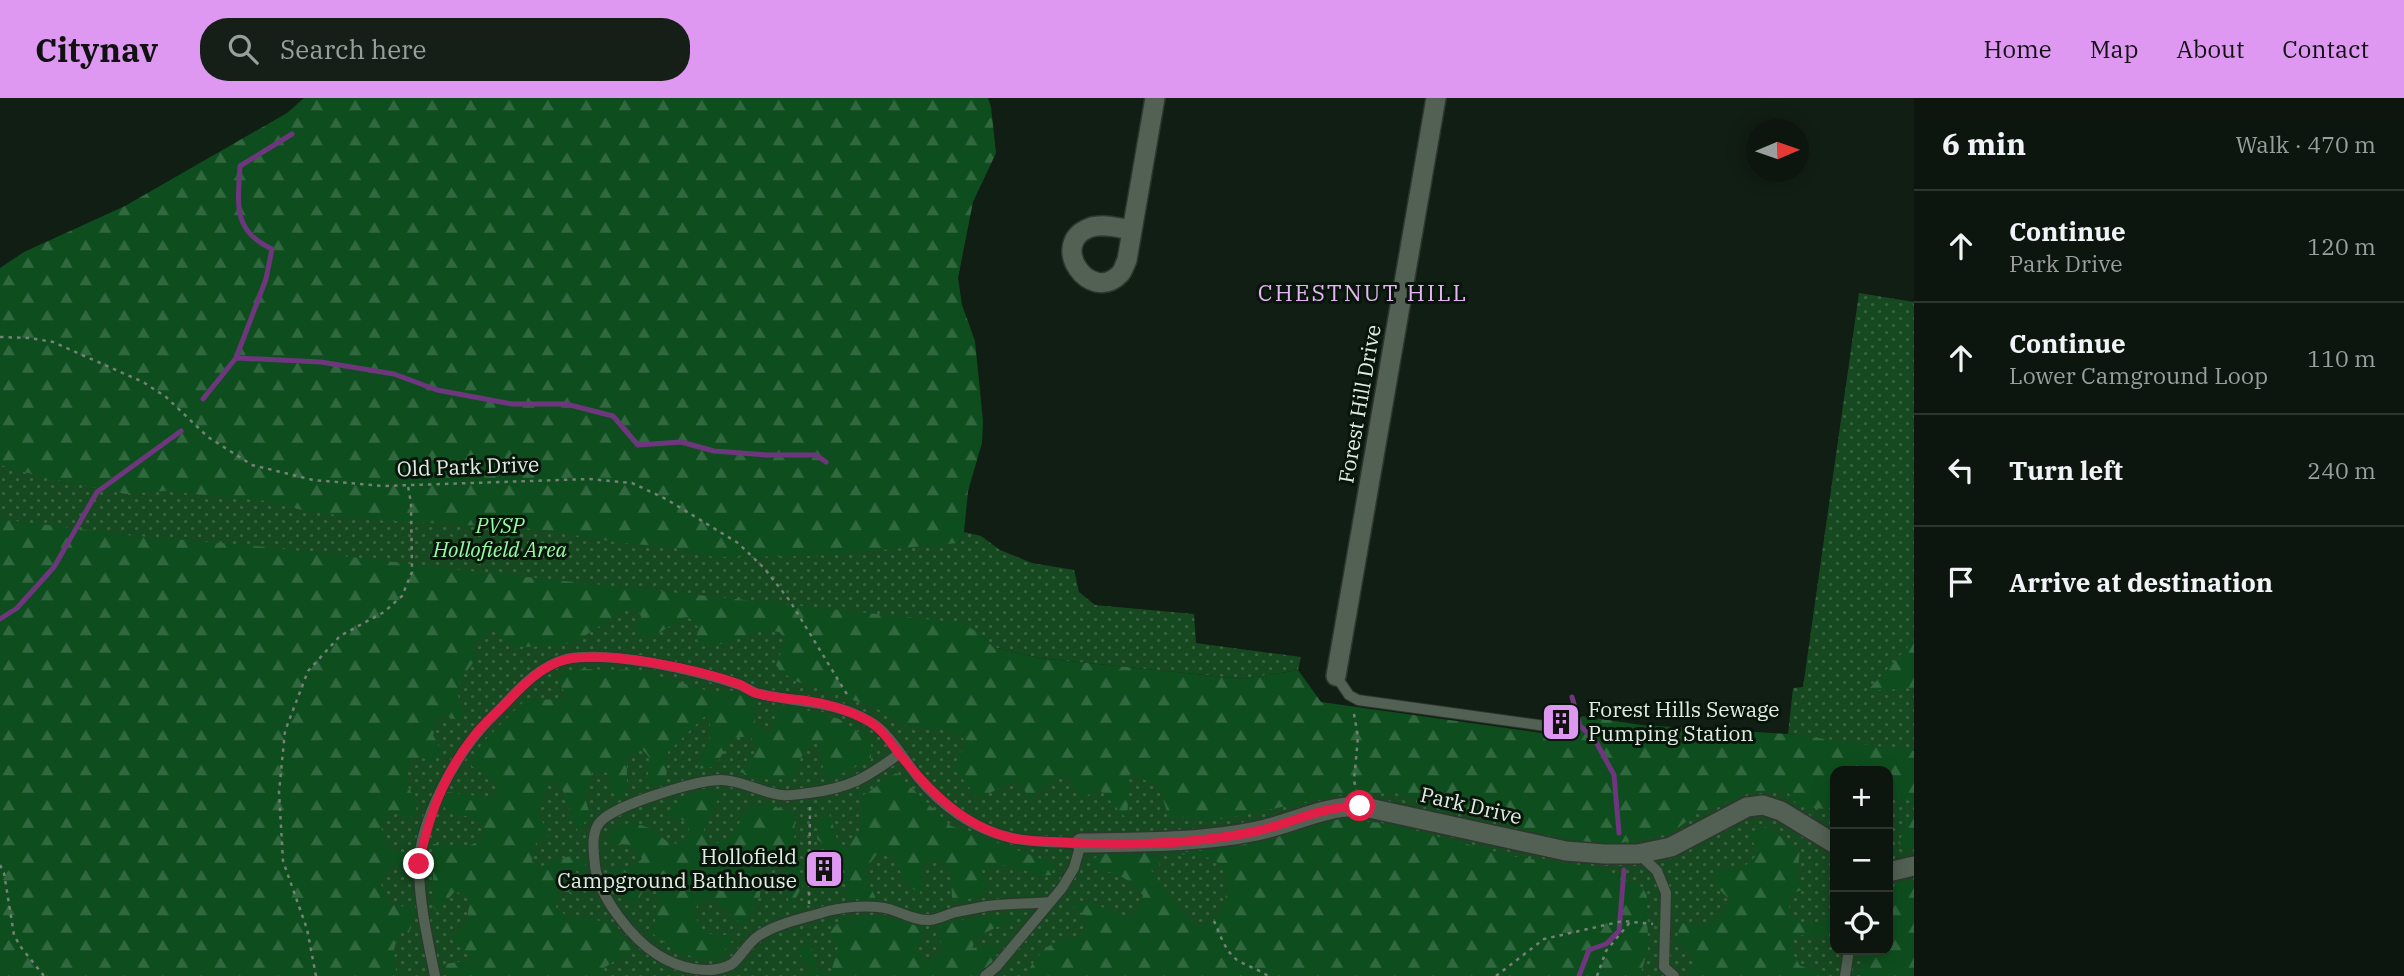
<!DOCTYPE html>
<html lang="en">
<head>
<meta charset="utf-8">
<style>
  :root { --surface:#0d160e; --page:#161f17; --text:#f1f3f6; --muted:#9a9f9e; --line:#2d352e; --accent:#de98f2 }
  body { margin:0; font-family:"IBM Plex Serif",serif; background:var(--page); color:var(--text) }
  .controls { position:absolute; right:21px; bottom:21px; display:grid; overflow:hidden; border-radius:14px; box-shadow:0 4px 18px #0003 }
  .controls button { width:63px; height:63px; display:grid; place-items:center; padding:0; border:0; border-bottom:2px solid var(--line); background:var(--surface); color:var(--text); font:35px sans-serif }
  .compass { position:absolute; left:1746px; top:21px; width:63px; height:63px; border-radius:50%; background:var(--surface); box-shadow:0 4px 18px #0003; rotate:88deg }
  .stop { position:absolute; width:21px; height:21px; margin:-16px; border:5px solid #e11d48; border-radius:50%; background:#fff }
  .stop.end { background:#e11d48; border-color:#fff; box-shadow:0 2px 7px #0008 }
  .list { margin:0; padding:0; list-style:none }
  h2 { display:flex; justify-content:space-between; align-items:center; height:91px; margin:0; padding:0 28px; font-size:30px }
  h2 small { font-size:23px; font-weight:400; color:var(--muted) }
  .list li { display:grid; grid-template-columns:46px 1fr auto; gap:21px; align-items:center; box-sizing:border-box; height:112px; padding:0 28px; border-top:2px solid var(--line) }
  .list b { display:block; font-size:26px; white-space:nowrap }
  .list p { margin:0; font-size:23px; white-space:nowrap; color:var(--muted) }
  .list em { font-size:23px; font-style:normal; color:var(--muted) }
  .icon { flex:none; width:38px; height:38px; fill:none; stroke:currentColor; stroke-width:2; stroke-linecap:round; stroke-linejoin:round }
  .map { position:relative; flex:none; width:1914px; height:878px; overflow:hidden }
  header { display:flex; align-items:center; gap:42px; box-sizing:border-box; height:98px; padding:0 35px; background:var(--accent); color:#111 }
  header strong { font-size:33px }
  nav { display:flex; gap:38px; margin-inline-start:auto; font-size:24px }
  .search { width:490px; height:63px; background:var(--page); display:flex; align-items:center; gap:18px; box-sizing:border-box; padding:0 24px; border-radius:28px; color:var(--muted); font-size:26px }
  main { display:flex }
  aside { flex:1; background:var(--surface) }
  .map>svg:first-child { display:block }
  .grass { fill:url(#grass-dots); fill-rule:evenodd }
  .forest { fill:url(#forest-firs) }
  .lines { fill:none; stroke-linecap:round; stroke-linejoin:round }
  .stream { stroke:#6d367d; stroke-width:5 }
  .service-casing { stroke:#2e362f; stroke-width:12 }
  .minor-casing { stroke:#2e362f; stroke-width:22 }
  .path { stroke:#758077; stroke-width:2.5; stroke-dasharray:3.5 5; stroke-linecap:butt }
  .service { stroke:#526153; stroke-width:10 }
  .minor { stroke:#526153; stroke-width:19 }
  .route { stroke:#e11d48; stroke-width:9 }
  .labels { text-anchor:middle; stroke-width:6; stroke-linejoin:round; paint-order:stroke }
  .street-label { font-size:21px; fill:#e3ece4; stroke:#08150a }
  .park-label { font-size:21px; font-style:italic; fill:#95fca3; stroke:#08150a }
  .poi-label { font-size:21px; fill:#e3ece4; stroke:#08150a; text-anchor:start }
  .neighbourhood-label { font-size:23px; letter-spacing:2px; fill:#e5b4f3; stroke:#08150a }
</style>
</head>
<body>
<header>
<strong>Citynav</strong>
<div class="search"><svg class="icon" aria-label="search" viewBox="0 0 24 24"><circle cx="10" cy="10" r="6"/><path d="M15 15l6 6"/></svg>Search here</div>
<nav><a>Home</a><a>Map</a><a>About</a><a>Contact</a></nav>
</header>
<main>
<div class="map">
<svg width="1914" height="878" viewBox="0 0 1914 878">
  <defs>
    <pattern id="grass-dots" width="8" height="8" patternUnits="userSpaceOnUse" patternTransform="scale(1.75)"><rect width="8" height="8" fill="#164920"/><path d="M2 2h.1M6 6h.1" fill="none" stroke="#386340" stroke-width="1.8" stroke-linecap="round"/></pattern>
    <pattern id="forest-firs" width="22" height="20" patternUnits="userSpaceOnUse" patternTransform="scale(1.75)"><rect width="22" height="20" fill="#0e4e1e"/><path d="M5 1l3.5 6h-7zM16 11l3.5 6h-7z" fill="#31683f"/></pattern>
  </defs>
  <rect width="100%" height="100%" fill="#111e13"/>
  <path class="grass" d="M1859,195L1914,204V878H0V201L958,445L964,434L981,438L1000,452L1032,465L1074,472L1079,494L1095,507L1194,516L1196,545L1301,559L1298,572L1244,581L1039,560L993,549L982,537L941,611L1789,682L1795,637L1788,636L1793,590L1803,589ZM1835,673H1888V852H1835Z"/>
  <path class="forest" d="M304,0H988L991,9L996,55L973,104L958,180L962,207L975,243L983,323L982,345L968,393L964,434L958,445L815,458L713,459L672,449L621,445L538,431L376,422L306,413L267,403L166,393L126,396L42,379L0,367V170L24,154L125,108L287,15Z
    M0,421L126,437L267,449L452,471L962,525L982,537L993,549L1039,560L1244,581L1298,572L1321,604L1556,637L1570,633L1582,618L1641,627L1788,636L1914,653V708L1911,703L1888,699V673H1835V708L1828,711L1799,709L1786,692L1755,693L1696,716L1670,736L1603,748L1554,740L1395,695L1339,697L1224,721L1169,720L1159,689L1130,675L1127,721L1099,691L1081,701L1068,677L1050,683L1028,703C1026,692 1023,687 1013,683L986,697L976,698L953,669L968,643L947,632L907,628L874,609L798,584L781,574L776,567L786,541L779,534C752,528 728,551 700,548L696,539L699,531L694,523L686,519L650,540L640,538L637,528L641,519L638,511L629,510L576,543L558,548L515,549L492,531L477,542L472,551L478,559C471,568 457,582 458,595C459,607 465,609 461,623L442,617L433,637L442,654L431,665L423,660H413L407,668V687L417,704L416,713L409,720L391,714C381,723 377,741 390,750C395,753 402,754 407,756L410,764L408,773L401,767L391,768L380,784L389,803L397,809L416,806L409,835L400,833L394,851L396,873L406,878H0Z
    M1914,542V590L1867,593Z
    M573,571L638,572L709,593L739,594L756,604L755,626L763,634L774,632L775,614L784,606L839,621L871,642V662L834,679L824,677L819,643L804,653L793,680H757L740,674L758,651L750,638L733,640L714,669L697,671L711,637L709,619H704L668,654L666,683L647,689L649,659L642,651L627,658V692L620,701L611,694L609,675L593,673L585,700L590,716L578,734L560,685L549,682L538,717L550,736L536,745L532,764L542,768L570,758L586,765L583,775L565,769L552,777L560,786L594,798L561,793L556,809L565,817L608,824L632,851L604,870L605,878H449L444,866L473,862L452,842L467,821L470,801L455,793L437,814L433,809V746L469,748L481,742L484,730L477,720L448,715L442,705L447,694L492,700L498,697L495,684L470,667L482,645L525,602L568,601L556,579Z
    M896,675L951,728L1055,766L1051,777C1028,779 1004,758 981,772L989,789C978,801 968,802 952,803L951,773L943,764L925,761L920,796L904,784L895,759L877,756L864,773L879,808L847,798L843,762L817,741L819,722L829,715L839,747L848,751L861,729L862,698Z
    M709,693L720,697L704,731L706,743L712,746L729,742L749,709L774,708L795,717L794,746L803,787L792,807L788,802L792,779L778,767L761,771L760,798L743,828L713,800L698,805L694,816C704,837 707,837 730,837L733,842L718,860C688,862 675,853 652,835L659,805L656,786L646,787L637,804L632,805L620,795L609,772L632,769L642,761L633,747L618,746L608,742L610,735L630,724L650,730L669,745L682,746L689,736L688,724L666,716L684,697Z
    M1914,714V748L1906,750L1898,745Z
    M1334,720L1390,726L1516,759L1598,769L1642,789L1647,798L1648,851L1640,878H1026C1032,864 1041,851 1056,844C1072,837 1088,845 1087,819L1072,808L1071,805C1091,802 1108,811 1125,820L1135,817L1143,798C1134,781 1113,774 1095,771L1093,762C1109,746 1136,753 1156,758L1160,767L1151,772C1161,783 1185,822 1195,826C1222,837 1236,783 1220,766C1211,757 1191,758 1179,756C1232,749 1283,736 1334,720Z
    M1767,729L1800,752L1797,778L1805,791L1790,796L1789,817L1805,827L1830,821L1835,827L1827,839L1796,837L1790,850L1800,868L1825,873V878H1689L1694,862L1686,848L1676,842L1681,825L1702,828L1721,820L1730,802L1715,787L1714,771C1733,771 1749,772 1758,753L1750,739L1752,733Z
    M1914,783V878H1860L1865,852H1888V793L1899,784Z
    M1020,818L974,840L973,850L998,846C997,861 989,871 977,878H830L838,849L829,835L841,821L889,819L924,830L917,854L928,865L941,855L940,823Z
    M809,840L817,872L829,878H807L809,869L799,855Z"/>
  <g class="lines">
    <path class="stream" d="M236,260L321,264L394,276L437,292L512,306H566L613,318L638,347L681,344L714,353L767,357H816L826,364
      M203,301L236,260L266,181L272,151C232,133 238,106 240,68L292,36
      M0,521L17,510L54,469L97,394L181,333
      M1572,599L1580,628L1594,640L1614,677L1619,735
      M1579,878L1589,852L1606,846L1619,833L1624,772"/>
    <g class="service-casing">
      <path id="service" d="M1336,578L1349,597L1358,602L1546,628
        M899,656C866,680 850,690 809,695C800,696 790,698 782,697C761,695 742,682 721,682C697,682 618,706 601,723C590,734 594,755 595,768C599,799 632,841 658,857C678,870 710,878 732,866C741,859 747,846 757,839C775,826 801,821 821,815C840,809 870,806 889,811C903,815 916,823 930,822C939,821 948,816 956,814C966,812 977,810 987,808C1008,805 1029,806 1050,804
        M1639,756L1657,773L1666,795L1664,869L1674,878
        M435,878C428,843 419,805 419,768C419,722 457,655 488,623C511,601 534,569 566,561C609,552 695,572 737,586C744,588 750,593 756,595C794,605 834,602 869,623C889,634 903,660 917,678C941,708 975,732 1012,740C1034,745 1059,744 1081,745L1074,770L1062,790L996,869L985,878
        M1845,878L1849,852"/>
    </g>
    <g class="minor-casing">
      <path id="minor" d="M1132,132C1119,130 1102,125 1089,130C1048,146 1090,207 1120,176C1123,173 1125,166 1127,162L1155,0
        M1336,578L1436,0
        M1081,745C1140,744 1198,745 1257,733C1294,725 1320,709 1360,708L1566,753L1604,756H1638L1671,749L1747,709L1763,707L1781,713L1835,746
        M1888,774L1914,768"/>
    </g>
    <path class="path" d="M0,239L30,240L53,244L143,284L166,299L208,339L252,367L289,376L313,382L384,388L589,381L632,385L666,401L738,445L764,470L790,503L848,598
      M1354,616L1358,639L1354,682L1356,692
      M0,767L4,775L14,837L20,848L44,878
      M809,806L810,708
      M1214,823C1220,836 1225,853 1237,862C1247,868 1258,871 1268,878
      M316,878L307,831L283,763L279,694L285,633L308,573L340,538L384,514L402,498L412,474L411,405L408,388
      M1496,878L1544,841L1623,823L1653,826
      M1597,878L1606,853L1631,823"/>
    <use href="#service" class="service"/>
    <use href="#minor" class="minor"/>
  </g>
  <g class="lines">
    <path class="route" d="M419,766C428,720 444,675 474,638C484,625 498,614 509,602C525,585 544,566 568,561C611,553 697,571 739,586C744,588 748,592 753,594C769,600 787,600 803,602C824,605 848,612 867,622C882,630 891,646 901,658C931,695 965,729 1012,740C1026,743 1042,743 1056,744C1123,748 1192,747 1257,733C1295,724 1319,709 1360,708"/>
  </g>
  <defs>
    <g id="building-square" transform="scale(2.0125)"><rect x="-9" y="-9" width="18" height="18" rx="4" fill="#de98f2" stroke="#08150a"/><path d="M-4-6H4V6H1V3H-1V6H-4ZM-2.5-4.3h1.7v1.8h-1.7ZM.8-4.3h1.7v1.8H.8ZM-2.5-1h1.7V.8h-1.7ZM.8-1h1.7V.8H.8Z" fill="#111"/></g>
  </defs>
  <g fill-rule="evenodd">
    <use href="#building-square" x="1561" y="624"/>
    <use href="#building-square" x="824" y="771"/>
  </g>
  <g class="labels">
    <g class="street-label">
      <text transform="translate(1360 306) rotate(-80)" y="7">Forest Hill Drive</text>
      <text transform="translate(468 369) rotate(-2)" y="7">Old Park Drive</text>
      <text transform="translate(1471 708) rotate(13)" y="7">Park Drive</text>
    </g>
    <g class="park-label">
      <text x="500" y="435">PVSP<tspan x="500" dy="24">Hollofield Area</tspan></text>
    </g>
    <g class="poi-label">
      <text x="1588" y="619">Forest Hills Sewage<tspan x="1588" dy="24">Pumping Station</tspan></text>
      <text x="797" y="766" text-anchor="end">Hollofield<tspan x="797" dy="24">Campground Bathhouse</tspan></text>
    </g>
    <g class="neighbourhood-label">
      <text x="1363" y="203">CHESTNUT HILL</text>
    </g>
  </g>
</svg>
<div class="controls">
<button>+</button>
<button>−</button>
<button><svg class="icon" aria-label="locate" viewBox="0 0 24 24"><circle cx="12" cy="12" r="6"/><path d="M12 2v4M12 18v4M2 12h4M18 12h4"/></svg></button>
</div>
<svg class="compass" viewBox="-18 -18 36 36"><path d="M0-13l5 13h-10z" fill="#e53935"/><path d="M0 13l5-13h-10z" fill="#9a9f9e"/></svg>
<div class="stop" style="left:1360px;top:708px"></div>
<div class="stop end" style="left:419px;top:766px"></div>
</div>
<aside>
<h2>6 min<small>Walk · 470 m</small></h2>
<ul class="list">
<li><svg class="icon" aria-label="ahead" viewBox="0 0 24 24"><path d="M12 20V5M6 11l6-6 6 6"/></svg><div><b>Continue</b><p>Park Drive</p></div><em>120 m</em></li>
<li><svg class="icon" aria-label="ahead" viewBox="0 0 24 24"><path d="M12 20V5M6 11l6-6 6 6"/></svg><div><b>Continue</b><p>Lower Camground Loop</p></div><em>110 m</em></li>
<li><svg class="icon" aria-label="left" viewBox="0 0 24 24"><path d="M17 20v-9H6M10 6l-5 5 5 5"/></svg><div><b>Turn left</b></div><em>240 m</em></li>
<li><svg class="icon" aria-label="arrive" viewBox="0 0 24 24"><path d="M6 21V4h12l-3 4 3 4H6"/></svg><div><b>Arrive at destination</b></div></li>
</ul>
</aside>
</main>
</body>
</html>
